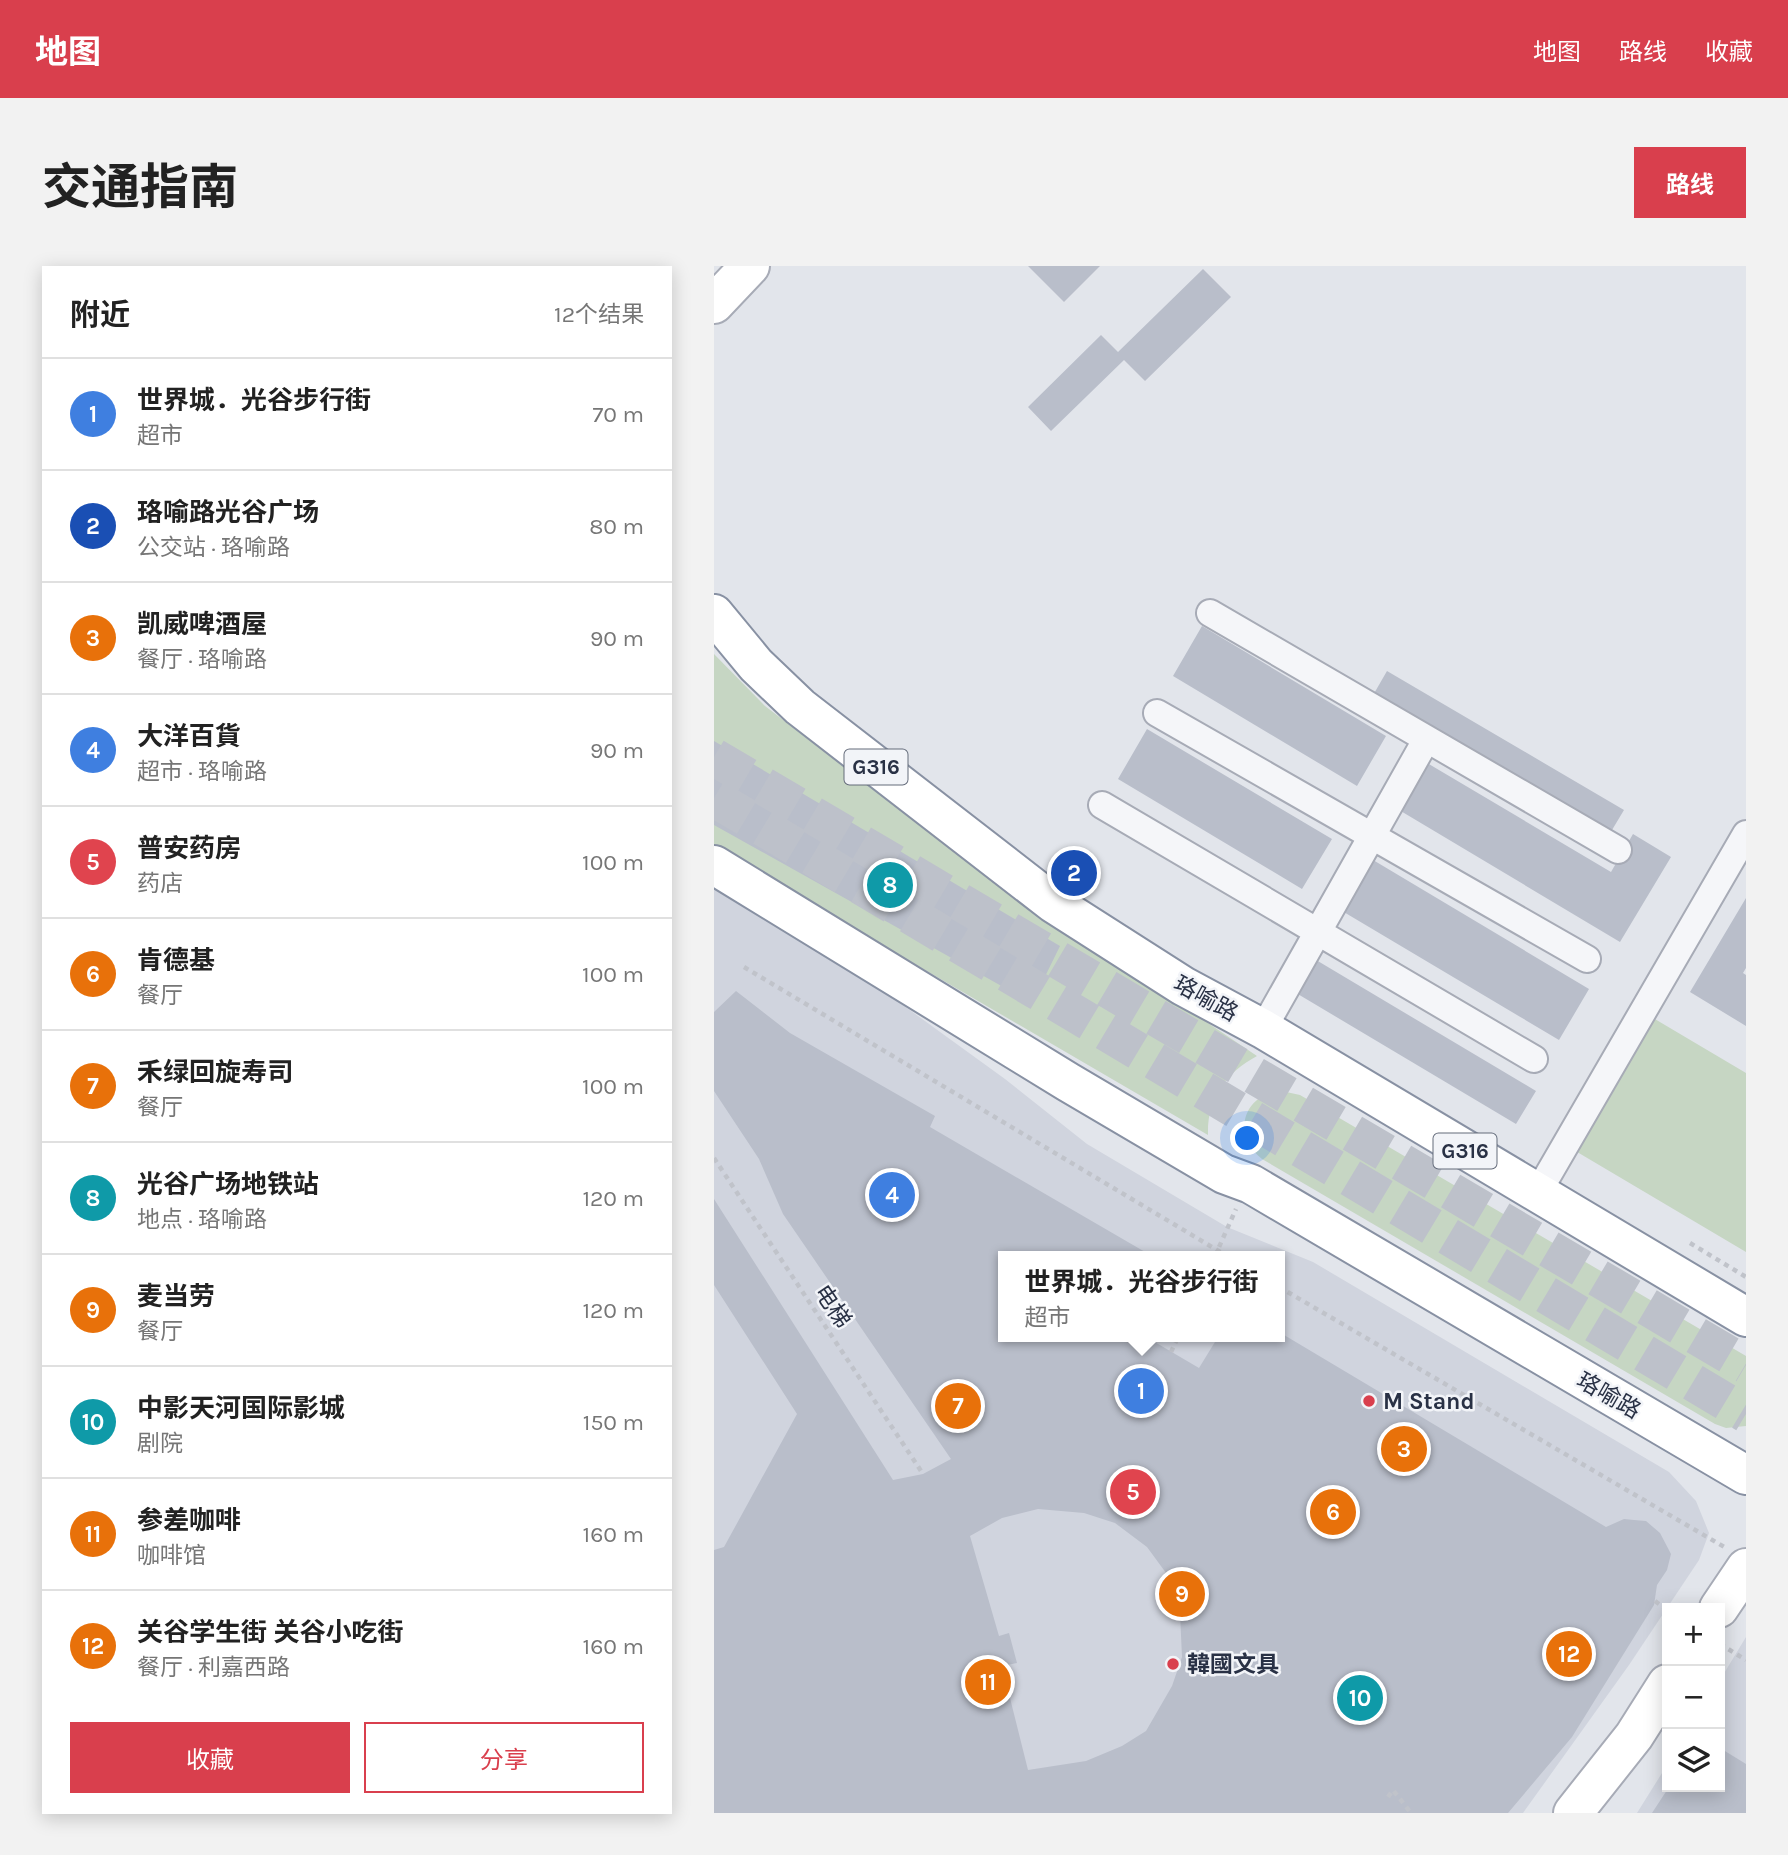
<!DOCTYPE html>
<html lang="zh">
<head>
<meta charset="utf-8">
<style>
  :root { --surface:#fff; --page:#f2f2f2; --text:#222; --muted:#767676; --line:#e0e0e0; --accent:#d93f4d }
  body { margin:0; font-family:Karla,"Noto Sans SC",sans-serif; background:var(--page); color:var(--text) }
  .controls { position:absolute; right:21px; bottom:21px; display:grid; overflow:hidden; border-radius:0px; box-shadow:0 4px 18px #0003 }
  .controls button { width:63px; height:63px; display:grid; place-items:center; padding:0; border:0; border-bottom:2px solid var(--line); background:var(--surface); color:var(--text); font:35px sans-serif }
  .you { position:absolute; left:534px; top:873px; width:24px; height:24px; margin:-18px; border:5px solid #fff; border-radius:50%; background:#1a73e8; box-shadow:0 0 0 10px #1a73e833 }
  .badge { display:grid; place-items:center; width:46px; height:46px; border-radius:50%; background:var(--accent); color:#fff; font-size:23px; font-weight:700 }
  .pin { position:absolute; translate:-50% -50%; border:4px solid #fff; box-shadow:0 2px 7px #0006 }
  .popup { position:absolute; left:284px; top:985px; width:287px; height:91px; box-sizing:border-box; display:grid; place-content:center; border-radius:0px; background:var(--surface); filter:drop-shadow(0 2px 5px #0005); font-size:23px; white-space:nowrap; color:var(--muted) }
  .popup b { font-size:26px; color:var(--text) }
  .popup::after { content:''; position:absolute; left:50%; top:100%; margin-left:-14px; border:14px solid transparent; border-top-color:var(--surface) }
  .list { margin:0; padding:0; list-style:none }
  h2 { display:flex; justify-content:space-between; align-items:center; height:91px; margin:0; padding:0 28px; font-size:30px }
  h2 small { font-size:23px; font-weight:400; color:var(--muted) }
  .list li { display:grid; grid-template-columns:46px 1fr auto; gap:21px; align-items:center; box-sizing:border-box; height:112px; padding:0 28px; border-top:2px solid var(--line) }
  .list b { display:block; font-size:26px; white-space:nowrap }
  .list p { margin:0; font-size:23px; white-space:nowrap; color:var(--muted) }
  .list em { font-size:23px; font-style:normal; color:var(--muted) }
  .actions { display:flex; gap:14px; padding:21px 28px }
  .actions a { flex:1; padding:16px 0; border:2px solid var(--accent); border-radius:0px; text-align:center; font-size:24px; color:var(--accent) }
  .actions .main { background:var(--accent); color:#fff }
  .icon { flex:none; width:38px; height:38px; fill:none; stroke:currentColor; stroke-width:2; stroke-linecap:round; stroke-linejoin:round }
  .map { position:relative; flex:none; width:1032px; height:1547px; overflow:hidden; border-radius:0px }
  header { display:flex; align-items:center; gap:42px; box-sizing:border-box; height:98px; padding:0 35px; background:var(--accent); color:#fff }
  header strong { font-size:33px }
  nav { display:flex; gap:38px; margin-inline-start:auto; font-size:24px }
  .intro { display:flex; align-items:center; justify-content:space-between; box-sizing:border-box; height:168px; padding:0 42px }
  h1 { margin:0; font-size:49px }
  .button { padding:18px 32px; border-radius:0px; background:var(--accent); color:#fff; font-size:24px; font-weight:700 }
  main { display:flex; gap:42px; padding:0 42px }
  aside { flex:1; background:var(--surface); border-radius:0px; box-shadow:0 4px 18px #0003 }
  .map>svg:first-child { display:block }
  .built { fill:#d0d4de; fill-rule:evenodd }
  .green { fill:#c6d6c3 }
  .building { fill:#b9beca; fill-rule:evenodd }
  .lines { fill:none; stroke-linecap:round; stroke-linejoin:round }
  .highway-tunnel { stroke:#bdc1ca; stroke-width:38; stroke-dasharray:38 19; stroke-linecap:butt }
  .street-casing { stroke:#a7abb6; stroke-width:30 }
  .secondary-casing { stroke:#a7abb6; stroke-width:42 }
  .highway-casing { stroke:#8891a3; stroke-width:42 }
  .path { stroke:#c0c3ca; stroke-width:4.5; stroke-dasharray:5 5; stroke-linecap:butt }
  .street { stroke:#f5f6f9; stroke-width:26 }
  .secondary { stroke:#fff; stroke-width:38 }
  .highway { stroke:#fff; stroke-width:38 }
  .poi-dot { fill:#d93f4d; stroke:#f2f4f8; stroke-width:2.5 }
  .labels { text-anchor:middle; stroke-width:5; stroke-linejoin:round; paint-order:stroke }
  .shield { fill:#f2f4f8; stroke:#656c7b; stroke-width:2 }
  .shield-label { font-size:21px; font-weight:bold; fill:#293145 }
  .street-label { font-size:23px; fill:#293145; stroke:#f2f4f8 }
  .poi-label { font-size:23px; font-weight:bold; fill:#293145; stroke:#f2f4f8; text-anchor:start }
</style>
</head>
<body>
<header>
<strong>地图</strong>
<nav><a>地图</a><a>路线</a><a>收藏</a></nav>
</header>
<div class="intro"><h1>交通指南</h1><a class="button">路线</a></div>
<main>
<aside>
<h2>附近<small>12个结果</small></h2>
<ul class="list">
<li><span class="badge" style="background:#3f7fe0">1</span><div><b>世界城．光谷步行街</b><p>超市</p></div><em>70 m</em></li>
<li><span class="badge" style="background:#1a4fb4">2</span><div><b>珞喻路光谷广场</b><p>公交站 · 珞喻路</p></div><em>80 m</em></li>
<li><span class="badge" style="background:#e8710a">3</span><div><b>凯威啤酒屋</b><p>餐厅 · 珞喻路</p></div><em>90 m</em></li>
<li><span class="badge" style="background:#3f7fe0">4</span><div><b>大洋百貨</b><p>超市 · 珞喻路</p></div><em>90 m</em></li>
<li><span class="badge" style="background:#e0444e">5</span><div><b>普安药房</b><p>药店</p></div><em>100 m</em></li>
<li><span class="badge" style="background:#e8710a">6</span><div><b>肯德基</b><p>餐厅</p></div><em>100 m</em></li>
<li><span class="badge" style="background:#e8710a">7</span><div><b>禾绿回旋寿司</b><p>餐厅</p></div><em>100 m</em></li>
<li><span class="badge" style="background:#0f9aa8">8</span><div><b>光谷广场地铁站</b><p>地点 · 珞喻路</p></div><em>120 m</em></li>
<li><span class="badge" style="background:#e8710a">9</span><div><b>麦当劳</b><p>餐厅</p></div><em>120 m</em></li>
<li><span class="badge" style="background:#0f9aa8">10</span><div><b>中影天河国际影城</b><p>剧院</p></div><em>150 m</em></li>
<li><span class="badge" style="background:#e8710a">11</span><div><b>参差咖啡</b><p>咖啡馆</p></div><em>160 m</em></li>
<li><span class="badge" style="background:#e8710a">12</span><div><b>关谷学生街 关谷小吃街</b><p>餐厅 · 利嘉西路</p></div><em>160 m</em></li>
</ul>
<div class="actions"><a class="main">收藏</a><a>分享</a></div>
</aside>
<div class="map">
<svg width="1032" height="1547" viewBox="0 0 1032 1547">
  <rect width="100%" height="100%" fill="#e2e5eb"/>
  <path class="built" d="M0,622L175,729L291,813L373,878L513,961L599,996L955,1206L982,1235L995,1267L985,1294L915,1399L809,1547H0ZM289,990H565V1071H289Z
    M1032,1371V1547H923L953,1499V1521H1006V1414Z"/>
  <path class="green" d="M0,388L51,440L257,598L543,790C512,807 493,831 494,869L0,581Z
    M929,746L1032,807V986L853,880Z
    M563,824L586,829L1032,1090V1160L1012,1162L1001,1158L548,893C519,870 527,833 563,824Z"/>
  <path class="building" d="M314,0H386L350,36Z
    M489,3L517,31L431,115L410,94L337,165L314,141L387,69L404,86Z
    M488,360L672,470L643,520L459,410Z
    M673,405L910,544L895,569L658,431Z
    M433,463L618,573L588,623L404,513Z
    M0,475L346,680L318,737L0,559Z
    M703,491L897,606L919,568L957,591L906,676L675,538Z
    M649,588L875,723L845,774L618,639Z
    M1032,632V702L1029,707L1032,709V760L976,726Z
    M587,685L822,825L802,858L567,718Z
    M22,725L76,767L221,850L216,861L438,990H289V1071H441L439,1075L485,1102L504,1071H565V1066L892,1261L910,1253L920,1254L932,1255L946,1267L957,1288L953,1304L943,1319L940,1339L858,1471L794,1547H0V1284L10,1281L83,1148L0,1019V933L179,1214L209,1208L237,1193L69,948L45,893L0,825V746ZM324,1243L370,1247L401,1257L433,1281L455,1311L466,1347L468,1391L458,1420L432,1465L408,1480L372,1495L314,1504L288,1400L303,1397L295,1367L285,1370L256,1270L288,1252Z
    M1006,1482L1032,1498V1547H938L955,1521H1006Z"/>
  <g class="lines">
    <path class="highway-tunnel" d="M0,491L1032,1099
      M0,532L1032,1148"/>
    <g class="street-casing">
      <path id="street" d="M496,347L904,584
        M443,447L873,693
        M388,539L820,793
        M549,763L712,474
        M823,928L1032,568"/>
    </g>
    <g class="secondary-casing">
      <path id="secondary" d="M0,38L36,0
        M1005,1342L1032,1302
        M859,1547L920,1470L953,1418"/>
    </g>
    <g class="highway-casing">
      <path id="highway" d="M0,348L42,399L86,441L339,637L469,720L549,763L1032,1051
        M0,599L354,816L510,908L537,918L1032,1209"/>
    </g>
    <path class="path" d="M30,701L513,990
      M0,892L209,1208
      M976,977L1032,1011
      M501,990L522,943
      M565,1021L1012,1282
      M457,1086L464,1071
      M941,1335L953,1344
      M1006,1378L1032,1394
      M674,1531L679,1524L697,1547"/>
    <use href="#street" class="street"/>
    <use href="#secondary" class="secondary"/>
    <use href="#highway" class="highway"/>
  </g>
  <g class="poi-dot">
    <circle cx="655" cy="1135" r="7"/>
    <circle cx="459" cy="1398" r="7"/>
  </g>
  <g class="labels">
    <g class="shield">
      <rect x="130.5" y="483.5" width="63" height="35" rx="5"/>
      <rect x="719.5" y="867.5" width="63" height="35" rx="5"/>
    </g>
    <g class="shield-label">
      <text x="162" y="508">G316</text>
      <text x="751" y="892">G316</text>
    </g>
    <g class="street-label">
      <text transform="translate(492 732) rotate(29)" y="8">珞喻路</text>
      <text transform="translate(119 1040) rotate(56)" y="8">电梯</text>
      <text transform="translate(895 1129) rotate(30)" y="8">珞喻路</text>
    </g>
    <g class="poi-label">
      <text x="669" y="1143">M Stand</text>
      <text x="473" y="1406">韓國文具</text>
    </g>
  </g>
</svg>
<div class="controls">
<button>+</button>
<button>−</button>
<button><svg class="icon" aria-label="layers" viewBox="0 0 24 24"><path d="M12 4l9 5-9 5-9-5zM3 14l9 5 9-5"/></svg></button>
</div>
<div class="you"></div>
<div class="pin badge" style="left:427px;top:1125px;background:#3f7fe0">1</div>
<div class="popup"><b>世界城．光谷步行街</b>超市</div>
<div class="pin badge" style="left:360px;top:607px;background:#1a4fb4">2</div>
<div class="pin badge" style="left:690px;top:1183px;background:#e8710a">3</div>
<div class="pin badge" style="left:178px;top:929px;background:#3f7fe0">4</div>
<div class="pin badge" style="left:419px;top:1226px;background:#e0444e">5</div>
<div class="pin badge" style="left:619px;top:1246px;background:#e8710a">6</div>
<div class="pin badge" style="left:244px;top:1140px;background:#e8710a">7</div>
<div class="pin badge" style="left:176px;top:619px;background:#0f9aa8">8</div>
<div class="pin badge" style="left:468px;top:1328px;background:#e8710a">9</div>
<div class="pin badge" style="left:646px;top:1432px;background:#0f9aa8">10</div>
<div class="pin badge" style="left:274px;top:1416px;background:#e8710a">11</div>
<div class="pin badge" style="left:855px;top:1388px;background:#e8710a">12</div>
</div>
</main>
</body>
</html>
